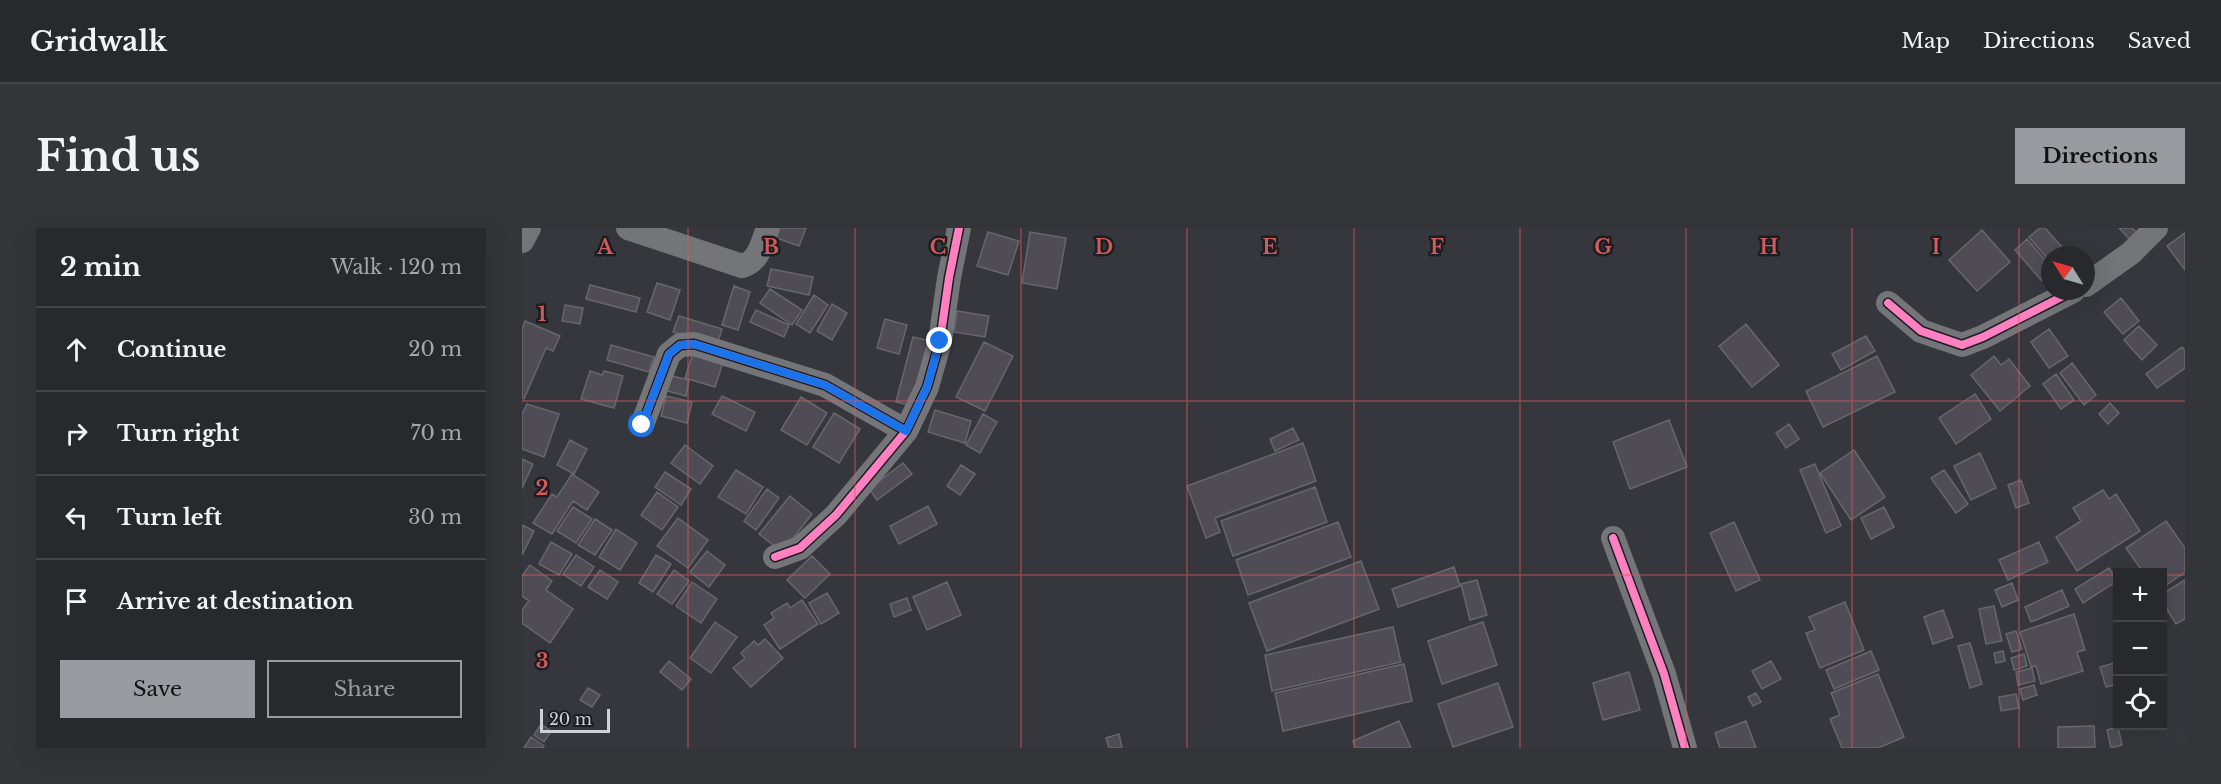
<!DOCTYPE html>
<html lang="en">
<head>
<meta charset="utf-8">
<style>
  :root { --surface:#28292d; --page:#343539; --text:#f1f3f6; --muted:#a5a6aa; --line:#444549; --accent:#999ba1 }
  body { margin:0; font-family:"Libre Baskerville",serif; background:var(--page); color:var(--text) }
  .controls { position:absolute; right:18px; bottom:18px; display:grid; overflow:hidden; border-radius:0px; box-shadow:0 6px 24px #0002 }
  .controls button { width:54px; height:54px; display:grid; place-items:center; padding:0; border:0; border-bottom:2px solid var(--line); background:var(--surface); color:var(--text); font:30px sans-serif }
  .compass { position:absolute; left:1519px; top:18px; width:54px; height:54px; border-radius:50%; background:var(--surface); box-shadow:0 6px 24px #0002; rotate:307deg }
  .scale { position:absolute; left:18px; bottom:15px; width:70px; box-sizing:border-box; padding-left:6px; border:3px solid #cfd1d7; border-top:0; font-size:16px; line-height:21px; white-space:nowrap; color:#cfd1d7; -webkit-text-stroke:4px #1c1d22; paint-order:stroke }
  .stop { position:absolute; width:18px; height:18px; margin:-14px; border:4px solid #1a73e8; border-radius:50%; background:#fff }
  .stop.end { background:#1a73e8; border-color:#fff; box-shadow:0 2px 6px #0008 }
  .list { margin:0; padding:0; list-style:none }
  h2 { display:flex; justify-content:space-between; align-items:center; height:78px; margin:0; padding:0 24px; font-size:26px }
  h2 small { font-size:20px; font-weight:400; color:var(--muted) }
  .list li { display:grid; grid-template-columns:39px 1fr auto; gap:18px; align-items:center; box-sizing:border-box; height:84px; padding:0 24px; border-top:2px solid var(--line) }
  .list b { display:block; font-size:22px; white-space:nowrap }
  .list em { font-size:20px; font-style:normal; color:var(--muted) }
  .actions { display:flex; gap:12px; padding:18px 24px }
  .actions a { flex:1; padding:14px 0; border:2px solid var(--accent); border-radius:0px; text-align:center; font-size:21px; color:var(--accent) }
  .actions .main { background:var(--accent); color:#111 }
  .icon { flex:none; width:33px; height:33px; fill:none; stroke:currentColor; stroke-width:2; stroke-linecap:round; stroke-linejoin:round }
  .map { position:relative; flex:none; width:1663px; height:520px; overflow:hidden; border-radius:0px }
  header { display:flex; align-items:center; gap:36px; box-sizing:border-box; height:84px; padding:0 30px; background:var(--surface); border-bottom:2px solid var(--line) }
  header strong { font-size:28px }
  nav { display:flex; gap:33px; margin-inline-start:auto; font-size:21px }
  .intro { display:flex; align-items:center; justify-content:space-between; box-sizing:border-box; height:144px; padding:0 36px }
  h1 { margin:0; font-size:42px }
  .button { padding:15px 27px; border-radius:0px; background:var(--accent); color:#111; font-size:21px; font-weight:700 }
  main { display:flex; gap:36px; padding:0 36px }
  aside { flex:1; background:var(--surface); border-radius:0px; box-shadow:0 6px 24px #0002 }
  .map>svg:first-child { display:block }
  .building { fill:#4f4c55; stroke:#67676b; stroke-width:1.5 }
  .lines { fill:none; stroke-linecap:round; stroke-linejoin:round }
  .street { stroke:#747578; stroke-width:24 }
  .cycleway-casing { stroke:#1c1d22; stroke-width:11 }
  .cycleway { stroke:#ff80c0; stroke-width:8 }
  .route { stroke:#1a73e8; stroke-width:8 }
  .grid { fill:none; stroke:#d45b5c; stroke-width:1.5; stroke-opacity:0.55 }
  .grid-label { font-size:20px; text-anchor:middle; font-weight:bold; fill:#d45b5c; stroke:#1c1d22; stroke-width:5; stroke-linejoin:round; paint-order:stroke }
</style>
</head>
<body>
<header>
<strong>Gridwalk</strong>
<nav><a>Map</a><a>Directions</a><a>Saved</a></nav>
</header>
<div class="intro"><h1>Find us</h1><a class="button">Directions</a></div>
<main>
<aside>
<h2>2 min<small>Walk · 120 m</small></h2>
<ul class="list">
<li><svg class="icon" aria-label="ahead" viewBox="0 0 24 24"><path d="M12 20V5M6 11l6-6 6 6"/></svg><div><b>Continue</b></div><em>20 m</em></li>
<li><svg class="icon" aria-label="right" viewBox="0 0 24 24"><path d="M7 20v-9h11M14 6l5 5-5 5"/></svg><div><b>Turn right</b></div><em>70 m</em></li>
<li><svg class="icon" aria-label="left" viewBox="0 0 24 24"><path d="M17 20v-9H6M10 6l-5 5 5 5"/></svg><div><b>Turn left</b></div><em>30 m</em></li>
<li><svg class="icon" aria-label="arrive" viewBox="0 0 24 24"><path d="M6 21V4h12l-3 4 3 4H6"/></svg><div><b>Arrive at destination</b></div></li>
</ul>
<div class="actions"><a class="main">Save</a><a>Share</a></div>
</aside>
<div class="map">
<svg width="1663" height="520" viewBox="0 0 1663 520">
  <rect width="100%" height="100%" fill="#36373c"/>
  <path class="building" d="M255,0H284L277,18L252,9Z
    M1518,0H1523L1546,26L1528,27V34L1507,9Z
    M1597,0H1610L1619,9L1612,16Z
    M1460,2L1488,34L1455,63L1427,32Z
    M466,4L497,13L486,47L455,38Z
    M508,4L544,10L535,61L500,55Z
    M1663,5V42L1645,18Z
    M1505,11L1528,38V46L1520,53L1493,22Z
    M249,41L291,49L287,67L245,58Z
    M135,55L158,62L148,92L125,84Z
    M68,57L118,70L114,84L64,71Z
    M212,58L228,64L216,102L200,97Z
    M248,61L280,82L270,97L238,75Z
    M292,67L306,77L288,105L274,96Z
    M1599,70L1617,93L1601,106L1582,84Z
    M310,76L325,85L310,112L295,103Z
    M43,77L61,80L58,96L40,93Z
    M234,82L267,97L262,109L228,94Z
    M435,83L467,88L463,109L432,104Z
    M157,88L200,101L195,117L151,104Z
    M363,91L385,97L377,126L355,120Z
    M3,93L38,108L31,123L24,120L2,171L0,170V101Z
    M1224,96L1257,137L1230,159L1197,118Z
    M1617,98L1635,117L1620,132L1602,112Z
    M1527,101L1546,128L1527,140L1509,114Z
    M1344,108L1353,123L1319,142L1310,126Z
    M391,109L408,113L392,178L374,174Z
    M462,114L491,128L463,183L434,169Z
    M89,117L132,129L127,144L85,132Z
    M1660,119L1663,123V140L1635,160L1624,146Z
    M172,122L202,131L193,159L163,150Z
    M1355,128L1373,164L1301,199L1284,163Z
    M1472,128L1479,137L1487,131L1508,158L1478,183L1449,147Z
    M1550,135L1574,167L1562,177L1538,145Z
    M68,143L80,147L82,143L101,148L92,180L59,171Z
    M1534,146L1552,172L1539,181L1521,156Z
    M146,147L167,152L164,168L142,162Z
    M1453,166L1469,191L1434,216L1417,190Z
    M144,168L170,174L165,195L139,188Z
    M200,168L233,184L224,203L190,186Z
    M279,169L305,185L285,217L259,202Z
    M1588,175L1597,185L1586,196L1577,186Z
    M5,176L37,186L22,229L0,221V186Z
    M413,182L449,193L443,215L406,204Z
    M312,185L338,201L317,235L291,219Z
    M461,186L475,194L458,225L444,217Z
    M1147,192L1165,239L1108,261L1091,214Z
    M1267,196L1277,211L1264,220L1254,205Z
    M771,200L777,212L753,223L748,211Z
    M48,212L65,221L52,246L35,237Z
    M781,215L794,253L693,290L698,304L684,310L665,258Z
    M163,217L191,238L178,256L149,235Z
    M1332,222L1363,269L1329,292L1298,245Z
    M1458,225L1474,260L1449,272L1432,238Z
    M0,231L11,236L0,260Z
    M381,235L390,246L355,272L347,261Z
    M1293,236L1319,298L1304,305L1278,242Z
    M439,237L453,246L438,267L425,258Z
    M214,242L241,259L224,286L196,269Z
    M1422,242L1446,276L1434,285L1409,250Z
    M143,244L169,261L159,277L133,259Z
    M50,246L77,264L65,282L51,273L30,306L11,295L30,266L35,269Z
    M1499,252L1507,275L1494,280L1486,257Z
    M793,259L805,294L711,328L699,293Z
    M245,261L257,270L234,302L222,293Z
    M1581,262L1587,271L1594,266L1618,303L1555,343L1534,309L1559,293L1551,280Z
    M135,264L156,279L140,302L119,287Z
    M268,268L290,286L260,324L237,306Z
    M406,278L415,296L377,316L368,298Z
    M51,279L70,291L54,315L35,303Z
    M1362,279L1372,299L1349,311L1339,290Z
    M156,290L186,312L166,340L135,318Z
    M73,291L90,302L73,327L56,317Z
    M1644,293L1663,320V344L1640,360V344H1621L1604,320Z
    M816,294L829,329L726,367L714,332Z
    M1212,294L1238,352L1214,363L1188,305Z
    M0,297L12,303L0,327Z
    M94,301L115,315L98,342L77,329Z
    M29,314L50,326L37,347L17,336Z
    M1517,314L1526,334L1486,352L1477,332Z
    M185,323L203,337L187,359L168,344Z
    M54,327L72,339L59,358L41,346Z
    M134,327L149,336L131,364L117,355Z
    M290,328L308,346L283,370L265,352Z
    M839,333L857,381L745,423L727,375Z
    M8,337L30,353L24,362L51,381L28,415L0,395V382L7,373L0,368V348Z
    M932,339L938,358L876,379L870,361Z
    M1587,340L1595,353L1561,375L1553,361Z
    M78,342L96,354L85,371L66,359Z
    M152,342L167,353L150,376L135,366Z
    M955,352L965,387L948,392L939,356Z
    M1663,352V391L1654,396L1640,373V366Z
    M170,354L195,371L179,395L154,378Z
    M425,354L439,387L405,402L391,369Z
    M1490,355L1496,372L1480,379L1473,362Z
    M1540,362L1547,378L1509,394L1503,379Z
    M305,365L317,385L299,396L287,375Z
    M385,370L389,382L372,389L368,376Z
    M280,372L296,396L258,421L242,397L252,390L249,385L265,375L268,380Z
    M1323,374L1342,422L1298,440L1284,405L1293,402L1287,389Z
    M1472,378L1480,413L1464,416L1457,381Z
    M1421,382L1431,409L1411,416L1402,389Z
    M1552,386L1563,422L1555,424L1561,443L1519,456L1514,438L1509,439L1498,404Z
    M193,394L215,409L189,445L168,430Z
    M961,394L975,437L920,456L906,413Z
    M871,399L879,434L750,463L743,427Z
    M1494,403L1500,421L1490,424L1484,406Z
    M243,411L261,430L229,459L211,440L223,430L219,425L232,413L236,417Z
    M1448,415L1460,456L1448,460L1436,418Z
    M1349,423L1357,442L1312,461L1304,442Z
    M1481,423L1483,433L1474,435L1472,425Z
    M1502,426L1505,438L1492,442L1489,430Z
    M147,433L169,451L160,462L138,444Z
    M1249,433L1259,451L1240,461L1230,443Z
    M1596,434V456L1584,459L1578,439Z
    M882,436L890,473L761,503L753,465Z
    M1510,440L1513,453L1496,457L1494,444Z
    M1107,444L1118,482L1081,492L1071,455Z
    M1356,446L1382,509L1356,520H1320L1308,491L1318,487L1309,465Z
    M976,455L991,499L931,519L916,476Z
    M1512,457L1515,467L1501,472L1498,461Z
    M66,460L78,467L70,479L58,472Z
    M1234,465L1239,474L1231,478L1226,469Z
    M1494,466L1497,480L1479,483L1477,469Z
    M877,493L889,520H834L831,513Z
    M1224,493L1234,520H1198L1193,505Z
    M19,496L29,503L22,514L12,507Z
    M1572,498L1573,519L1536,520V499Z
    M1596,499L1600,517L1589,520L1585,502Z
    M597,506L600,520H587L584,510Z
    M9,509L22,518L21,520H2Z"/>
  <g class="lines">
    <path class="street" d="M106,0L220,38C237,34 240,15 246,0
      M0,13L7,0
      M1564,57L1609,25L1634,0
      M1366,75L1399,103L1440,117L1461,109L1551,63
      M120,197L147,126L158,117L172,116L303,157L384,203
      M1091,310L1142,446L1163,520
      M253,329L278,320L314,287L384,203L405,159L418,113L427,50L437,0"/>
    <g class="cycleway-casing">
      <path id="cycleway" d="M1366,75L1399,103L1440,117L1461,109L1551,63
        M120,197L147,126L158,117L172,116L303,157L384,203
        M1091,310L1142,446L1163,520
        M253,329L278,320L314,287L384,203L405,159L418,113L427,50L437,0"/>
    </g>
    <use href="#cycleway" class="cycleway"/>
  </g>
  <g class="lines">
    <path class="route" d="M120,197L147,126L158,117L172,116L303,157L384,203L405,159L418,113"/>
  </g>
  <path class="grid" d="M166,0V520M333,0V520M499,0V520M665,0V520M832,0V520M998,0V520M1164,0V520M1330,0V520M1497,0V520M0,173H1663M0,347H1596M1640,347H1663"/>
  <g class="grid-label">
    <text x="83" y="26">A</text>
    <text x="249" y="26">B</text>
    <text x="416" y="26">C</text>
    <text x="582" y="26">D</text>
    <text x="748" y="26">E</text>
    <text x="915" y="26">F</text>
    <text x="1081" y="26">G</text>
    <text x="1247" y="26">H</text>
    <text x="1414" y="26">I</text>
    <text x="20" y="93">1</text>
    <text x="20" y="267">2</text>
    <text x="20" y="440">3</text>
  </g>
</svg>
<div class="controls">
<button>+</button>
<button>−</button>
<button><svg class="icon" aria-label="locate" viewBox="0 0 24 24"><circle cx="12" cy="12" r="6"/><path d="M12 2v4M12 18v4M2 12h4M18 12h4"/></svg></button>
</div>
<svg class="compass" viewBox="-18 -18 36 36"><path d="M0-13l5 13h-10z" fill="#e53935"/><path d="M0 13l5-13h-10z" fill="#a5a6aa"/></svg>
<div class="scale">20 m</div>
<div class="stop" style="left:120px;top:197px"></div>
<div class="stop end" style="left:418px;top:113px"></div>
</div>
</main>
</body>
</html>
